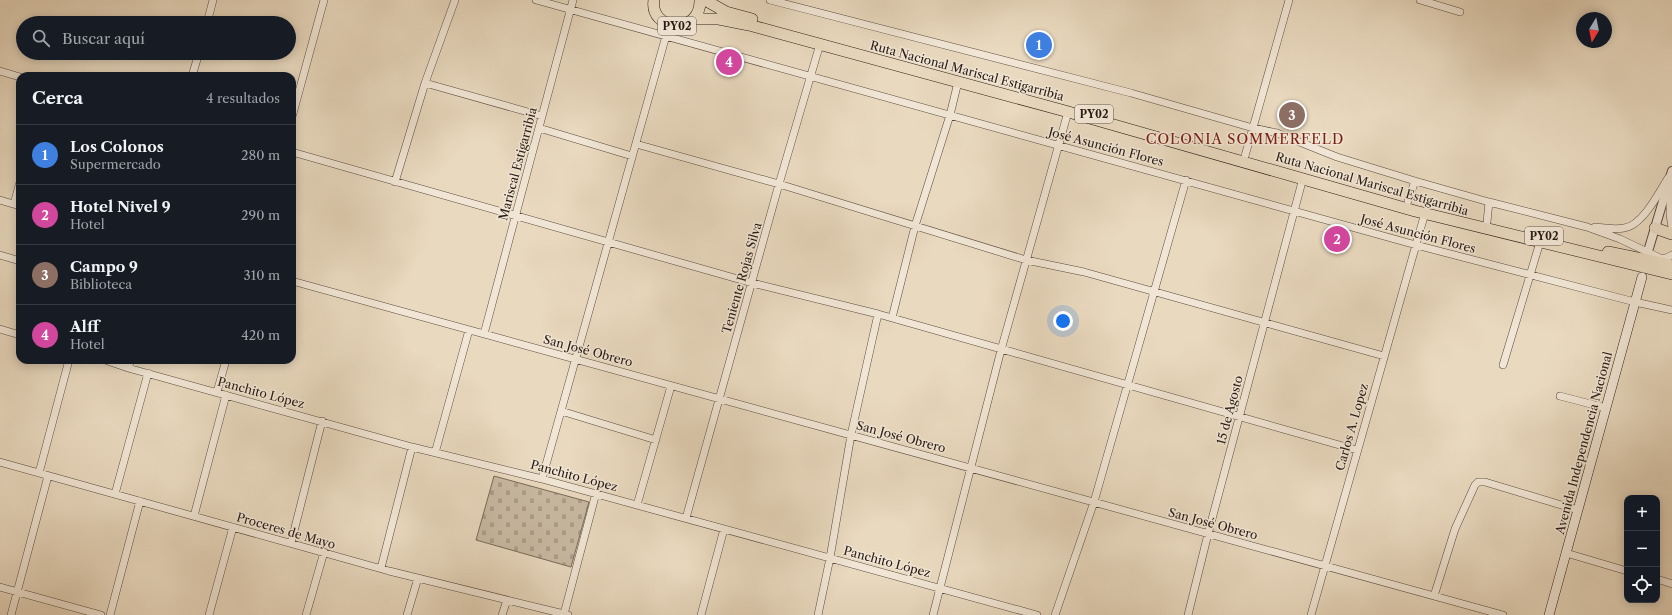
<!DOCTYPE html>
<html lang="es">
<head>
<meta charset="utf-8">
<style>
  :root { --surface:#171b24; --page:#20242c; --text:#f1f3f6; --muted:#9ea1a6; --line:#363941; --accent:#2563eb }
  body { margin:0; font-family:"Libre Caslon Text",serif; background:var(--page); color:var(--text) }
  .controls { position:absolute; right:12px; bottom:12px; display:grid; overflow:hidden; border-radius:8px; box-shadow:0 2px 10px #0003 }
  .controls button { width:36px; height:36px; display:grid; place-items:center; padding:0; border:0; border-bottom:1px solid var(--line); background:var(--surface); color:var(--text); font:20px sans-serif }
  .compass { position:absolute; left:1576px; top:12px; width:36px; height:36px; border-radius:50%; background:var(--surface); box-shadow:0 2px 10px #0003; rotate:190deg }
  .you { position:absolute; left:1063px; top:321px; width:14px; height:14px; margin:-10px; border:3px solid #fff; border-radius:50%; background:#1a73e8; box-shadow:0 0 0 6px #1a73e833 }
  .badge { display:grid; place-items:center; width:26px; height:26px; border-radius:50%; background:var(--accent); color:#fff; font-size:13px; font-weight:700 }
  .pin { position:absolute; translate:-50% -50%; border:2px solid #fff; box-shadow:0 1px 4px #0006 }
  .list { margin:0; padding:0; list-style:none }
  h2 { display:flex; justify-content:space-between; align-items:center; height:52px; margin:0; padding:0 16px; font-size:17px }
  h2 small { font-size:13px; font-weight:400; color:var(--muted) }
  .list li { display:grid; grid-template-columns:26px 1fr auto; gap:12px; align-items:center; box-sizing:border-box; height:60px; padding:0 16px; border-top:1px solid var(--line) }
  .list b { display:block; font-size:15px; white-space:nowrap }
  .list p { margin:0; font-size:13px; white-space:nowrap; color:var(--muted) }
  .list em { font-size:13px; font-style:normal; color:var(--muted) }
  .icon { flex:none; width:22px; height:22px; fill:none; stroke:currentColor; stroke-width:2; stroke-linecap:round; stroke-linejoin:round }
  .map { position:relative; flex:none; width:1672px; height:615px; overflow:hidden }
  .search { position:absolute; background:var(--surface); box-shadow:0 2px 10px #0003; left:16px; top:16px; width:280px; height:44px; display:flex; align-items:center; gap:10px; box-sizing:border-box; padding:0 14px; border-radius:22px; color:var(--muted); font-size:15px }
  .panel { position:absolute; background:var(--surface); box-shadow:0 2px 10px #0003; left:16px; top:72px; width:280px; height:292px; border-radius:12px }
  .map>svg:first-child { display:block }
  .cemetery { fill:url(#cemetery-stones); stroke:#786a5a }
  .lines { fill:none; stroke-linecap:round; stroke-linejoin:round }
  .minor-casing { stroke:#584a3e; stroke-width:8 }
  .tertiary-casing { stroke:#584a3e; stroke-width:10 }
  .secondary-casing { stroke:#271a13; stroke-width:10 }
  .trunk-casing { stroke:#271a13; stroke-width:12 }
  .minor { stroke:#f1e6d5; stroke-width:7 }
  .tertiary { stroke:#f1e6d5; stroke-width:8 }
  .secondary { stroke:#f1e6d5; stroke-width:9 }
  .trunk { stroke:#e9d9bf; stroke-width:11 }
  .labels { text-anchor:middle; stroke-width:3; stroke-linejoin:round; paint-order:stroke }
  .shield { fill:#f1e6d5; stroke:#64574d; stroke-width:1 }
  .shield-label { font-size:11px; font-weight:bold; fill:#271a13 }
  .street-label { font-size:12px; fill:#271a13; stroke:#f1e6d5 }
  .quarter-label { font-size:14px; letter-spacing:1px; fill:#7a1f14; stroke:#f1e6d5 }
</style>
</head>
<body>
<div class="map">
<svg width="1672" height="615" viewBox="0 0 1672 615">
  <defs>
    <pattern id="cemetery-stones" width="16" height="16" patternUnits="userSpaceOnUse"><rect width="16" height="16" fill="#c8b9a2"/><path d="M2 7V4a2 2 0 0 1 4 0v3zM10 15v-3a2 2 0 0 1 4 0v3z" fill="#ac9e8b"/></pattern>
  </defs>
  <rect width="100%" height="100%" fill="#e9d9bf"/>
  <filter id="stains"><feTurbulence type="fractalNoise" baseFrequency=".005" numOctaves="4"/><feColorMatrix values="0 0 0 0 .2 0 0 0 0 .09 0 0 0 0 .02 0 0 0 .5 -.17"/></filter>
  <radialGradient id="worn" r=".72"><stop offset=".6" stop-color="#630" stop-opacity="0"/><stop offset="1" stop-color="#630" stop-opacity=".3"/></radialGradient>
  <path class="cemetery" d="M494,476L589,502L571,567L476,540Z"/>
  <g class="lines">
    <g class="minor-casing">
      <path id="minor" d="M536,0L1416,245L1635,302L1672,310
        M770,0L1131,93L1253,128L1277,133L1337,157L1415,181L1408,201
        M1420,0L1460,12
        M207,23L213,0
        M0,71L20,77
        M192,76L199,53
        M425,83L542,116
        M292,117L324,0
        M539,128L632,156
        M636,144L779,184L1026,260L1084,272L1384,356
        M292,152L752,283L878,314L1357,450
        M1245,156L1289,0
        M1415,181L1489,202L1587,227L1620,239L1660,258H1666L1672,255
        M395,182L425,83L455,0
        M1670,183V215L1672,227
        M0,200L20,206
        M14,204L20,182
        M1487,222L1489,202
        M1595,227C1604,228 1615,230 1624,228C1642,226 1659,193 1668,178
        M0,255L20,261
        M292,281L1503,615
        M892,318L915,226L950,115L958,82
        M0,329L20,335
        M484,334L573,0
        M105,360L128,368L412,447L542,479L1037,615
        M1503,365L1540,242
        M128,368L131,360
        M217,392L226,360
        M1560,396L1606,408
        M561,411L656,440
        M435,453L469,330
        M0,462L389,571L568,615
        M39,473L69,360
        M542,479L669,25
        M115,494L148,373
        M637,505L671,386
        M194,516L226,395
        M686,518L779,184L820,44
        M291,543L322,421
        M1566,553L1627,571
        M381,568L412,447
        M1657,579L1672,584
        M0,587L101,615
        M1434,596L1455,529L1475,485L1478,482H1485L1578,510
        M564,614L596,493
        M11,615L48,476
        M110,615L140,501
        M209,615L233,527
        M306,615L324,552
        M407,615L418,578
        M502,615L507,600
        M701,615L724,529
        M818,615L830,558L851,435L878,314
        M933,615L1001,350L1068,112
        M1055,615L1094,502L1186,180
        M1188,615L1208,534L1303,178
        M1311,615L1425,213"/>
    </g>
    <g class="tertiary-casing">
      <path id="tertiary" d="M1649,248L1672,171"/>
    </g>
    <g class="secondary-casing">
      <path id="secondary" d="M1549,615L1642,277"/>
    </g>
    <g class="trunk-casing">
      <path id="trunk" d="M654,0C649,31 701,36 700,0
        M705,0L726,12L752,19
        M695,19H719L749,25L1065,111L1415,211L1672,274
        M1655,228L1672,234
        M1608,252L1672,265"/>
    </g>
    <use href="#minor" class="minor"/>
    <use href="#tertiary" class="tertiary"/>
    <use href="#secondary" class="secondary"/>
    <use href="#trunk" class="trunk"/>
  </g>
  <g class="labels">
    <g class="shield">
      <rect x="658" y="17" width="38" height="18" rx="3"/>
      <rect x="1075" y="105" width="38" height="18" rx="3"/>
      <rect x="1525" y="227" width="38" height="18" rx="3"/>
    </g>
    <g class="shield-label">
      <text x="677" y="30">PY02</text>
      <text x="1094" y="118">PY02</text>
      <text x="1544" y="240">PY02</text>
    </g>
    <g class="street-label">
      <text transform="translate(967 71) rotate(15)" y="4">Ruta Nacional Mariscal Estigarribia</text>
      <text transform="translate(1106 147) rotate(15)" y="4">José Asunción Flores</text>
      <text transform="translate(518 164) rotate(-75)" y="4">Mariscal Estigarribia</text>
      <text transform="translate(1372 184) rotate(16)" y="4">Ruta Nacional Mariscal Estigarribia</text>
      <text transform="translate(1418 234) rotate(15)" y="4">José Asunción Flores</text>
      <text transform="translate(742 278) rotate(-74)" y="4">Teniente Rojas Silva</text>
      <text transform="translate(588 351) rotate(15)" y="4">San José Obrero</text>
      <text transform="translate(261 393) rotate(15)" y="4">Panchito López</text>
      <text transform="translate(1230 410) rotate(-75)" y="4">15 de Agosto</text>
      <text transform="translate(1352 427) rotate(-74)" y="4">Carlos A. Lopez</text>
      <text transform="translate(901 437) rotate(15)" y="4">San José Obrero</text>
      <text transform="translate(1584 443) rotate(-75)" y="4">Avenida Independencia Nacional</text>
      <text transform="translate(574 476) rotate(15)" y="4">Panchito López</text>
      <text transform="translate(1213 524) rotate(15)" y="4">San José Obrero</text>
      <text transform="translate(286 531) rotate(16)" y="4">Proceres de Mayo</text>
      <text transform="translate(887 562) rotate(15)" y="4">Panchito López</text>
    </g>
    <g class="quarter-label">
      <text x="1245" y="144">COLONIA SOMMERFELD</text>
    </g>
  </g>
  <rect width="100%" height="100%" filter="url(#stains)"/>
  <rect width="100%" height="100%" fill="url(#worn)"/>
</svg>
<div class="controls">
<button>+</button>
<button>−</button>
<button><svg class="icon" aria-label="locate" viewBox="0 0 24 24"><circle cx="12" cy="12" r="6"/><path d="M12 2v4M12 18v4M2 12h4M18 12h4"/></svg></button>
</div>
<svg class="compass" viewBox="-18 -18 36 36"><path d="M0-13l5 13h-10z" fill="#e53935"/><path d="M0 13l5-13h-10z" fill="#9ea1a6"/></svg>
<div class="you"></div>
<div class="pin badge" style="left:1039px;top:45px;background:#3f7fe0">1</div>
<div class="pin badge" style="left:1337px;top:239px;background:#d1479c">2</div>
<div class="pin badge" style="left:1292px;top:115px;background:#8d6e63">3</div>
<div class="pin badge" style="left:729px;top:62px;background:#d1479c">4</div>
<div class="search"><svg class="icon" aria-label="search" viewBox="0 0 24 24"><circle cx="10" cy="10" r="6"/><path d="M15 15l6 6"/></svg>Buscar aquí</div>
<section class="panel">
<h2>Cerca<small>4 resultados</small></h2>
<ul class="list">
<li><span class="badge" style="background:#3f7fe0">1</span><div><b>Los Colonos</b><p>Supermercado</p></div><em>280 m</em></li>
<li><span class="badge" style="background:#d1479c">2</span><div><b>Hotel Nivel 9</b><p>Hotel</p></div><em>290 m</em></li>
<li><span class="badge" style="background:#8d6e63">3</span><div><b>Campo 9</b><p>Biblioteca</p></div><em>310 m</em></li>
<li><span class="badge" style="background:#d1479c">4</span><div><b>Alff</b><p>Hotel</p></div><em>420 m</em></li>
</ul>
</section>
</div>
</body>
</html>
